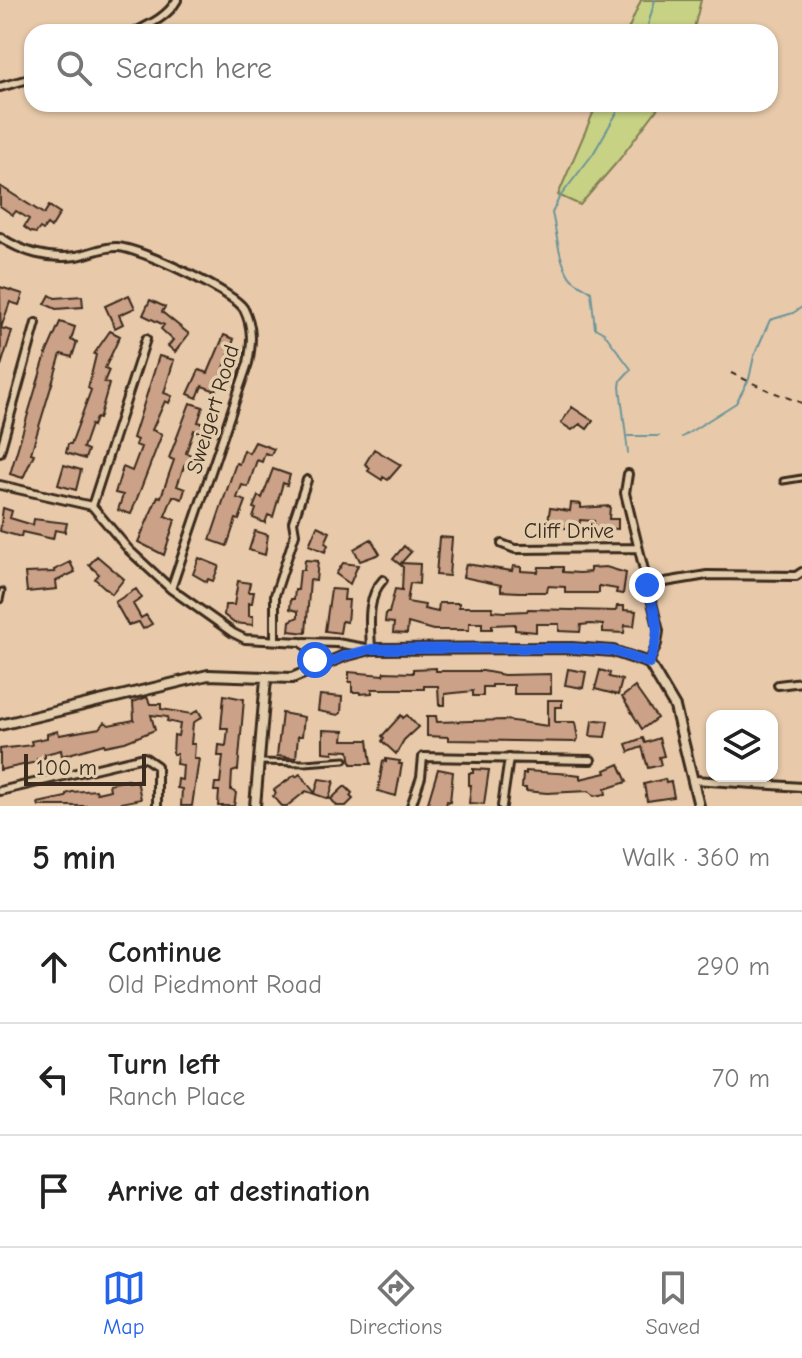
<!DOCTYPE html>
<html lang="en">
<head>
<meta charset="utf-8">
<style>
  :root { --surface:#fff; --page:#f2f2f2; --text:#222; --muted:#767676; --line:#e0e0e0; --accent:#2563eb }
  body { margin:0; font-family:"Comic Neue",sans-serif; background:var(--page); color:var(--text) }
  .controls { position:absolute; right:24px; bottom:24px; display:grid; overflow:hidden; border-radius:16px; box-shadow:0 2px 6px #0004 }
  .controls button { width:72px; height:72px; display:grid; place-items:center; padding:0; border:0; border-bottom:2px solid var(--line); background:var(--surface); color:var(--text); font:40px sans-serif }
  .scale { position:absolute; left:24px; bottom:20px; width:122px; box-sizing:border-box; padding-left:8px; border:4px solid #3b2a1e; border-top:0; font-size:22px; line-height:28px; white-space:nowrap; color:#3b2a1e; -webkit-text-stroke:6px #e3cdac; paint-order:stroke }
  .stop { position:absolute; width:24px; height:24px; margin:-18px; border:6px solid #2563eb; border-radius:50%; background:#fff }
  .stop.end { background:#2563eb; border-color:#fff; box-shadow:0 2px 8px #0008 }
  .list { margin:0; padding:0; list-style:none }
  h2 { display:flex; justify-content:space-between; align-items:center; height:104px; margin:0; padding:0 32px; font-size:34px }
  h2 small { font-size:26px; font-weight:400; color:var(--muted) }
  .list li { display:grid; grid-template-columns:52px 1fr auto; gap:24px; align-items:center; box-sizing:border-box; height:112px; padding:0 32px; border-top:2px solid var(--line) }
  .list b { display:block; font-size:30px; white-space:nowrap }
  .list p { margin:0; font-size:26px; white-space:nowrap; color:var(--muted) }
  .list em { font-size:26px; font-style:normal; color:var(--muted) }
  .icon { flex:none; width:44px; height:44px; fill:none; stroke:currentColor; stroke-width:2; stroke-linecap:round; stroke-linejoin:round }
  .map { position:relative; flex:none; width:802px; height:806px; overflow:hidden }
  .search { position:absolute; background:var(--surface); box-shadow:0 2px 6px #0004; left:24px; right:24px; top:24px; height:88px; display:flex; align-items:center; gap:20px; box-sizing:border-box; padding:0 28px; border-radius:24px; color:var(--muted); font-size:30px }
  .sheet { height:440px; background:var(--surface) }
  nav { display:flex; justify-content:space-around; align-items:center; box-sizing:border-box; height:112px; border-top:2px solid var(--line); background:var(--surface); font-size:22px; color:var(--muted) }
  nav a { display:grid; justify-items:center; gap:4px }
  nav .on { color:var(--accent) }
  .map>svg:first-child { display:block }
  .green { fill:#c7d285; stroke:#817e52; stroke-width:2 }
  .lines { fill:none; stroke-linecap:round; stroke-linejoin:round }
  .stream { stroke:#6c9499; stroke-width:2 }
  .building { fill:#cba187; stroke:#3b2a1e; stroke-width:2 }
  .service-casing { stroke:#3b2a1e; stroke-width:9 }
  .minor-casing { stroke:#3b2a1e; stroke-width:12 }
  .tertiary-casing { stroke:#3b2a1e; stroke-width:14 }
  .path { stroke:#3b2a1e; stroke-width:2; stroke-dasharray:6 6; stroke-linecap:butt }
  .service { stroke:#e3cdac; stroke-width:3 }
  .minor { stroke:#e3cdac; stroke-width:6 }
  .tertiary { stroke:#e3cdac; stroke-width:8 }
  .route { stroke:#2563eb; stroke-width:10 }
  .labels { text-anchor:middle; stroke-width:7; stroke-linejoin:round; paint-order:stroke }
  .street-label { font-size:22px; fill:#3b2a1e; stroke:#e3cdac }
</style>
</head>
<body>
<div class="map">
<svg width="802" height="806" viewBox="0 0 802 806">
  <rect width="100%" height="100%" fill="#e8caaa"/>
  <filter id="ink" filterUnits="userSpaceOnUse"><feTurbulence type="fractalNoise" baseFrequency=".0125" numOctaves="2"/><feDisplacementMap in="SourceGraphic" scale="16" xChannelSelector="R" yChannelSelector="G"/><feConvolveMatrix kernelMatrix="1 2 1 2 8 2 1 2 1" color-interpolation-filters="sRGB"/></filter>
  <g filter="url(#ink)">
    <path class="green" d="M641,0H701L693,32H627Z
      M597,104H661L618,161L580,205L558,195Z"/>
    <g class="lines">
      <path class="stream" d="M646,32L655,0
        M622,104L593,154L559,198L552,213C557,233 558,259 570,277C574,283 585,287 591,292L595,328L604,333L631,369L621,380L620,387L628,453
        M628,436H659
        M682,437L736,403L749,379L754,356L770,320L793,313L802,307"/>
    </g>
    <path class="building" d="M0,186L44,214L49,206L60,213L51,228L47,225L43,230L40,228L36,233L31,232L24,227L29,219L16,211L13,215L0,206Z
      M0,287L23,294L19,305L10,302L1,328L12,331L1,366Z
      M50,295L55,298L82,296L83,307L56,309L45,304Z
      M129,295L135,308L119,315L123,324L115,328L105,306Z
      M150,300L165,307L162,312L189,334L175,352L168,346L173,340L161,329L164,325L143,315Z
      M60,322L75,327L71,340L77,342L72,357L61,354L31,453L34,454L23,478L10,474L46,354Z
      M110,331L120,336L105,368L109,370L104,382L109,384L99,419L96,418L93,426L91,425L83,448L88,450L85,459L66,453L68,444H71L91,390L88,388L96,355L94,354Z
      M224,335L234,339L216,391L202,386L197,398L188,394L199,370L208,373Z
      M159,356L174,360L164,393L172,396L169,403L165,401L152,430L162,434L131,514L118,510L123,495L115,493L123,467L132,471L141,447L135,445L137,440L133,438Z
      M190,403L203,407L198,422L206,424L203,434L194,430L186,453L196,457L193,466L185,464L177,486L185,489L182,499L173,496L165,516L175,520L164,555L138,542L158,496L161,497L174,460L169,458Z
      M572,407L593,421L587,429L580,424L572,430L561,423Z
      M255,442L274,449L271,455L265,453L262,462L257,460L248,487L242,485L237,498L246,501L239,520L236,519L227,546L210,540L236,463L239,464L244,450L249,453Z
      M374,449L401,465L388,480L383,477L382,480L368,471L370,468L365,464Z
      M64,465L81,470L76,490L58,485Z
      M273,469L290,475L287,485L283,483L273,517L268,515L265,523L253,518L256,509L253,508L258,496L262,498Z
      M571,503L581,504V508L610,506L609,519H618V529L593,528L594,521L580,520L579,528H547L550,508L570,511Z
      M3,508L12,511L10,518L33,525L34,519L67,523L65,532L55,530L53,539L22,532L21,537L0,531Z
      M317,526L330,532L325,543L328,545L325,552L309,545Z
      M255,531L268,535L265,555L249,550Z
      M439,537L452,538L449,576L436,575Z
      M371,539L380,554L360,561L354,549Z
      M404,546L411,552L401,563L420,564L419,584L410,583L407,602L425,605L424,609L438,612L439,603H459V607H493L492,611L505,612L527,611L528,609L616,611L617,606H624V610L636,611L634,626L625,625L624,633L603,632V625L590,624L581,625L580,632L559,631V624H536V632L515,630V624L492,625V629H482V623H469V630H433L408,623L407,634L393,633L394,623L385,622L386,613H389L395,589L402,590L403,567L393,559Z
      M97,556L124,579L112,594L95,579L99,574L89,565Z
      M199,558L219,566L213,581L208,579L207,582L193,574Z
      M305,560L318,561L316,581L310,580L306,633L289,631L290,621L298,617V611L290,609L291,599H294L295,590H298L300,570H304Z
      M70,562L75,572L56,581L57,589L27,592L25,573L55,572L54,570Z
      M343,563L358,565L350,584L336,574Z
      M466,564L512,571L513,566L521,567V571L538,572L539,567H563V572L580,573L590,572V568L606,567L626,573L623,594L616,593L617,589L599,586V593H565V587L548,586L547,592H519L501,591V585L463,577Z
      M238,581L250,583L248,592H254L252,603H249V616H253V625L234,623L224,615L225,605H234Z
      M136,589L142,598L133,604L141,618L146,615L152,624L143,629L139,622L128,625L115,602Z
      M331,589L345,590L344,600H349L347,622L342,621L340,633L325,631Z
      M436,668V671H483L504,675L551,674V694H514V685H492V687H483V696H473V691L445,694V705H439L438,686H424V689H372V693L360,694V692H352V682H349V672L383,675L384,672L413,673V669Z
      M568,669L586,672L583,688L565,685Z
      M600,670L610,673L609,677L622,680L618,695L595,689Z
      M635,687L657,718L642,729L622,697Z
      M224,695L244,699L238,770L232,772L231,790L236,793L234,806H218L219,791H214L215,783H220L223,756H218L219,745L226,746L228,728H221Z
      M320,695L342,697L341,713L338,715L318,711Z
      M147,697L150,704H161V709L192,714L198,710L202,717L193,723L191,744H195L194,759H199L192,806H181L182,789L177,788L178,779L182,780L183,765L176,764L177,754H173L174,735L178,736L180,724L167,721L168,717L151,715L155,730L125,742L105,746L104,744L62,756L61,750L45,754V758L37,759V762L0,770V749L32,745L31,741L47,738V734L58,731L59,735L100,728L105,722L109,725L134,720L133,702Z
      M548,700H562V707H555V722H575L578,739L575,742L448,740V737L427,736V716H436L437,722L506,720L548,726Z
      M282,713L304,717L302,736H298L296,758L277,756Z
      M401,715L403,718L407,715L418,727L404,740L396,754L382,741L384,738L382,736Z
      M597,720L608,721L605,737L590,736L592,721Z
      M323,730L344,731L343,740H368L371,764H351L349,751L333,750V753L323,752Z
      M643,738L645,743L659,738L664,756L659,757L661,765L648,768L642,747L629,752L626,744Z
      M386,759L400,761L399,764H402L396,796L378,791L383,761L386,762Z
      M619,764L627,782L605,789L606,794L594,796L589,791L547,793L526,791V788H522L523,774H526V771L572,774L580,775V779L606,773L605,770Z
      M438,769L453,772L450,802L447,801L446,806H427Z
      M473,769L489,770L484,804L469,803L471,785H469V773H473Z
      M300,774L315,793L319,779L334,781L329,799L306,791L287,806H282L273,796L276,793L274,790L295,775L296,777Z
      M665,779L666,783L671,782L674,797L647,801L644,784Z
      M128,780L129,782L137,780L141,799L121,803L122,806H39L38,803L66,797V794L72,792L96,790L97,793L110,790L109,784Z
      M345,786L352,793L350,796L353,799L346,806H337L331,799Z"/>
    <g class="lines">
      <g class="service-casing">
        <path id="service" d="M783,481L802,478
          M0,600L2,591
          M259,762L305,763L345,760"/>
      </g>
      <g class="minor-casing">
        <path id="minor" d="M135,32C151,24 168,16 177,0
          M0,87L32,78
          M0,237C22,252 49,260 76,256C90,254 104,246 118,247C139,248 234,292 244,309C253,327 252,344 248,363L171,589
          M0,452L36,323
          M628,474L625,493L659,631L657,644L649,663
          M0,485L92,506L129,550L171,589L233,633L245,639L301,642L312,651L316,668
          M92,506L146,339
          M502,544L515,549L637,548
          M647,585L707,575L796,576L802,572
          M275,640V595L295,534L293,522L307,480
          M304,642L337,643L371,649C370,625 366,598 383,580
          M778,685L802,682
          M694,780L802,787
          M0,791L144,757L157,766V806
          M411,806L421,777L423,757L591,760
          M502,806L509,758"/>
      </g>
      <g class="tertiary-casing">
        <path id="tertiary" d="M0,725L208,675L292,678L344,656L371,649L572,648L613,651L649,663L675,707L699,806
          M255,806L266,679"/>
      </g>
      <path class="path" d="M731,373L770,391L802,403"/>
      <use href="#service" class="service"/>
      <use href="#minor" class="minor"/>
      <use href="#tertiary" class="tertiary"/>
    </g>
  </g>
  <g class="lines" filter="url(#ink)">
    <path class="route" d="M315,660L316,668L344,656L371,649L572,648L613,651L649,663C663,629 656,618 647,585"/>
  </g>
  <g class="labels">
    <g class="street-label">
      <text transform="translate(212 409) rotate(-73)" y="8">Sweigert Road</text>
      <text x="569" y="538">Cliff Drive</text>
    </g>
  </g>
</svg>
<div class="controls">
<button><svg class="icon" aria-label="layers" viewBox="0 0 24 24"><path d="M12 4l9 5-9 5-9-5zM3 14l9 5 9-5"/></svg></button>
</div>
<div class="scale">100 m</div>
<div class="stop" style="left:315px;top:660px"></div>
<div class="stop end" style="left:647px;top:585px"></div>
<div class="search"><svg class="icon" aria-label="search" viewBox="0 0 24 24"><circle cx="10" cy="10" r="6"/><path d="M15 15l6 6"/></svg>Search here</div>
</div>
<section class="sheet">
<h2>5 min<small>Walk · 360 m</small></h2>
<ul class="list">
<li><svg class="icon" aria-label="ahead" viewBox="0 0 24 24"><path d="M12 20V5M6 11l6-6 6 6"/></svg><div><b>Continue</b><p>Old Piedmont Road</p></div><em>290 m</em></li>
<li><svg class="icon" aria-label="left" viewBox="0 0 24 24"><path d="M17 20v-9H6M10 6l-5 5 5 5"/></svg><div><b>Turn left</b><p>Ranch Place</p></div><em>70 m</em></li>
<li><svg class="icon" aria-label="arrive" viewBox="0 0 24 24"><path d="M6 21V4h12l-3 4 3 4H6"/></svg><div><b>Arrive at destination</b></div></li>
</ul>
</section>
<nav>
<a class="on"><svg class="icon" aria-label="map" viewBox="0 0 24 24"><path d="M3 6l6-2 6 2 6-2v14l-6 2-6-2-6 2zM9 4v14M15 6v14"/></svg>Map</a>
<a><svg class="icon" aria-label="directions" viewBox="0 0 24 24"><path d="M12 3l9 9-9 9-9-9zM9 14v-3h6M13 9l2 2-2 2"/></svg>Directions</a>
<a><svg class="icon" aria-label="saved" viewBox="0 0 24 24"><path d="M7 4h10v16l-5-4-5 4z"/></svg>Saved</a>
</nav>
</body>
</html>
